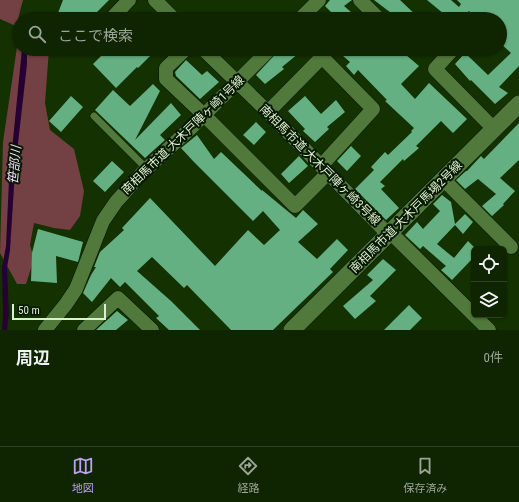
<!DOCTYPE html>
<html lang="ja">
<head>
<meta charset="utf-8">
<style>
  :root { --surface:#0f2501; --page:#1d3110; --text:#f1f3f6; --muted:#9ba599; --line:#2f4223; --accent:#bca0f2 }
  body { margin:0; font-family:"Roboto Condensed","Noto Sans JP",sans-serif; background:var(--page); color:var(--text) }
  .controls { position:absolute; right:12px; bottom:12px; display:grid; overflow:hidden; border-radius:6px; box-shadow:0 1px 3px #0004 }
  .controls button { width:36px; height:36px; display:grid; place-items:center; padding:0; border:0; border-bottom:1px solid var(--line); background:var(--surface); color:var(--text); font:20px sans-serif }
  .scale { position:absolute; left:12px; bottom:10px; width:94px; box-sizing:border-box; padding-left:4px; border:2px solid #daf1cf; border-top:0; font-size:11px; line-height:14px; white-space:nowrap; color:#daf1cf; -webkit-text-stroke:3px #071701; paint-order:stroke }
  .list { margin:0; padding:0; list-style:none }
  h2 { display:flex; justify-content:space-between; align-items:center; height:52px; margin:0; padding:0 16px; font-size:17px }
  h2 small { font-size:13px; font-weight:400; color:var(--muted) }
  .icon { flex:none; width:22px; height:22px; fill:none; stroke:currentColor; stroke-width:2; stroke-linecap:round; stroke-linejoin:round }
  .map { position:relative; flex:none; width:519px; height:330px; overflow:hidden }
  .search { position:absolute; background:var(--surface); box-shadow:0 1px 3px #0004; left:12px; right:12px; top:12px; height:44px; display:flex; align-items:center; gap:10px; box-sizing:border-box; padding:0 14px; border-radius:22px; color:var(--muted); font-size:15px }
  .sheet { height:116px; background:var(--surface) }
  nav { display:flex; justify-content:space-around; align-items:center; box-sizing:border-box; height:56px; border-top:1px solid var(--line); background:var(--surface); font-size:11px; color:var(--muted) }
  nav a { display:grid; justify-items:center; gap:2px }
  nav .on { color:var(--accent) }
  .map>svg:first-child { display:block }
  .green { fill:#734043 }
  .water { fill:#260033 }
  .building { fill:#64b082 }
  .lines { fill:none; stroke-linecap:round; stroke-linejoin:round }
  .service-casing { stroke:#041700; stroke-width:8 }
  .minor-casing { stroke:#041700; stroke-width:15 }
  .tertiary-casing { stroke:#041700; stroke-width:18 }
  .service { stroke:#50793b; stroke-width:7 }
  .minor { stroke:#50793b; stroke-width:14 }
  .tertiary { stroke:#50793b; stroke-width:17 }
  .labels { text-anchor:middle; stroke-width:4; stroke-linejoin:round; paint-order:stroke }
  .street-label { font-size:12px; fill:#daf1cf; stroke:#071701 }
  .water-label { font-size:13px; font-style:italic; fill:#f1d9fb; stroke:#071701 }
</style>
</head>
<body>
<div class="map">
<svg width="519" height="330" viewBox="0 0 519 330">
  <rect width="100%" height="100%" fill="#143101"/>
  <path class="green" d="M0,0H23L16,26L0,19Z
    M19,46V49H49L45,103L50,130L74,149L84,191L80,216L70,230L54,228L34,223L30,245L34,259L26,284H17L0,253L3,142L17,47Z"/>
  <path class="water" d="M22,49H27V64L15,170L10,250L7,268L9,314L7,330H2L3,314L2,268L6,246L9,180Z"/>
  <path class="building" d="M63,0H109L90,19H75L58,13Z
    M330,0H352L344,6L359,19H338L325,6Z
    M374,0H400L420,19H399Z
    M427,0H451L459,7L461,4L457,0H519V66L499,87L508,93L495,104L471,80L470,81L455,64L465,53L488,75L511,53L500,43V19H477L469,11L461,19H439L444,14Z
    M108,49H144L151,55L138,68L137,67L116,88L93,64Z
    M280,49H304L282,67L284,69L265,84L256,75Z
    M335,49H399L419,66L401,84L415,99L429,83L467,119L453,133L441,121L416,146L419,148L404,161L403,159L380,182L385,186L381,189L399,208L386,220L355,189L374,170L371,167L385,152L388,155L412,132L411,131L414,128L385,101L387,100L358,70L354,75L346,66L350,62Z
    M186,60L202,75L207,71L219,82L200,99L176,76L175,72Z
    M153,84L160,91L135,140L171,103L181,115L160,135L165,140L145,158L95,110L113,90L130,106Z
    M71,96L83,107L61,132L49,121Z
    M305,96L321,114L336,100L345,112L327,127L329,129L315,142L303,131L305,129L288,111Z
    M256,122L266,132L254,145L243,135Z
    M519,123V160L500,178L515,191L503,204L504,205L492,216L482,206L496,194L478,179L465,189L456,180L466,171H467L481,156L484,159Z
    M197,135L214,159L221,152L262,191V190L296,218L303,210L318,224L298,242L317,259L337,239L348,250L330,269L333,272L273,330H231L187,285L184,288L152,257L137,271L171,301L200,330H169L156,318L159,316L125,282L120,287L111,278L92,302L83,293L91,275L96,267H94L100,252L124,230L122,228L150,198L215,266L248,230L264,245L280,230L263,211L253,221L193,161L181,148Z
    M351,146L361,156L347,171L337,161Z
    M299,156L308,166L289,183L281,174Z
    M112,161L124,172L105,192L93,181Z
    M442,195L451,202L455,224L465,214L473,222L463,234L455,225L437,244L454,258L468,241L474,247V257L452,280L441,270L446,266L423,246L420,249L405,235L417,222L423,229L440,211L433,204Z
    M38,229L83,242L78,262L56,256L57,283L31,281L32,253Z
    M383,259L396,270L370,296L376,301L355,319L343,306L373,280L367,275Z
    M409,305L422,318L410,330H384Z
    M117,311L128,320L116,330H96Z"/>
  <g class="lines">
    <g class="service-casing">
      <path id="service" d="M94,116L147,169"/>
    </g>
    <g class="minor-casing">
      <path id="minor" d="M155,0L174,19
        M360,0L379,19
        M111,19L129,0
        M300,19L319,0
        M186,49L166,68V79L204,115L295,206L328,173
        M203,49L268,112L381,227L395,237L489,330
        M453,49L435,69L493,128
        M268,112L322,57L373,109L321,166
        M443,179L511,247
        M45,330L66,304L76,289L103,221L116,202L142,173L193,126L270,49
        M84,330L118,298L152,330"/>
    </g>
    <g class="tertiary-casing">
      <path id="tertiary" d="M292,330L519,104"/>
    </g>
    <use href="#service" class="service"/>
    <use href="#minor" class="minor"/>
    <use href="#tertiary" class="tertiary"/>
  </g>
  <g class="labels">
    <g class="street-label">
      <text transform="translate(183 135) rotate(-44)" y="4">南相馬市道 大木戸陣ヶ崎1号線</text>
      <text transform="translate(320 165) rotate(45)" y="4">南相馬市道 大木戸陣ヶ崎3号線</text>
      <text transform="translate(406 217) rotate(-45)" y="4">南相馬市道 大木戸馬場2号線</text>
    </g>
    <g class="water-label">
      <text transform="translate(14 165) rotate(-85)" y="5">笹部川</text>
    </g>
  </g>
</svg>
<div class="controls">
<button><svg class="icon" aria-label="locate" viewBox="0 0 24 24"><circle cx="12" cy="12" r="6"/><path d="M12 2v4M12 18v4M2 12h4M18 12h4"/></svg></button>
<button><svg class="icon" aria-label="layers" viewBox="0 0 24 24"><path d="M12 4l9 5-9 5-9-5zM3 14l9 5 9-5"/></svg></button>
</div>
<div class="scale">50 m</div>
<div class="search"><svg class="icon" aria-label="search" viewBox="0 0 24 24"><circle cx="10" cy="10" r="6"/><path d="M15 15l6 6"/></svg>ここで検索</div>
</div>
<section class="sheet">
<h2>周辺<small>0件</small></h2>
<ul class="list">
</ul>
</section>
<nav>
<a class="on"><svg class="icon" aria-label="map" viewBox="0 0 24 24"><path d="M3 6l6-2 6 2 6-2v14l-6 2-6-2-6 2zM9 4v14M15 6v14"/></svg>地図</a>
<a><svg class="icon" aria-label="directions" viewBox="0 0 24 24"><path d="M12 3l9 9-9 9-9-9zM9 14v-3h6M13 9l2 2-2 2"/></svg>経路</a>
<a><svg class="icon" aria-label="saved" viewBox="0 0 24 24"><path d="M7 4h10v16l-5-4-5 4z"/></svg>保存済み</a>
</nav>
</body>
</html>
